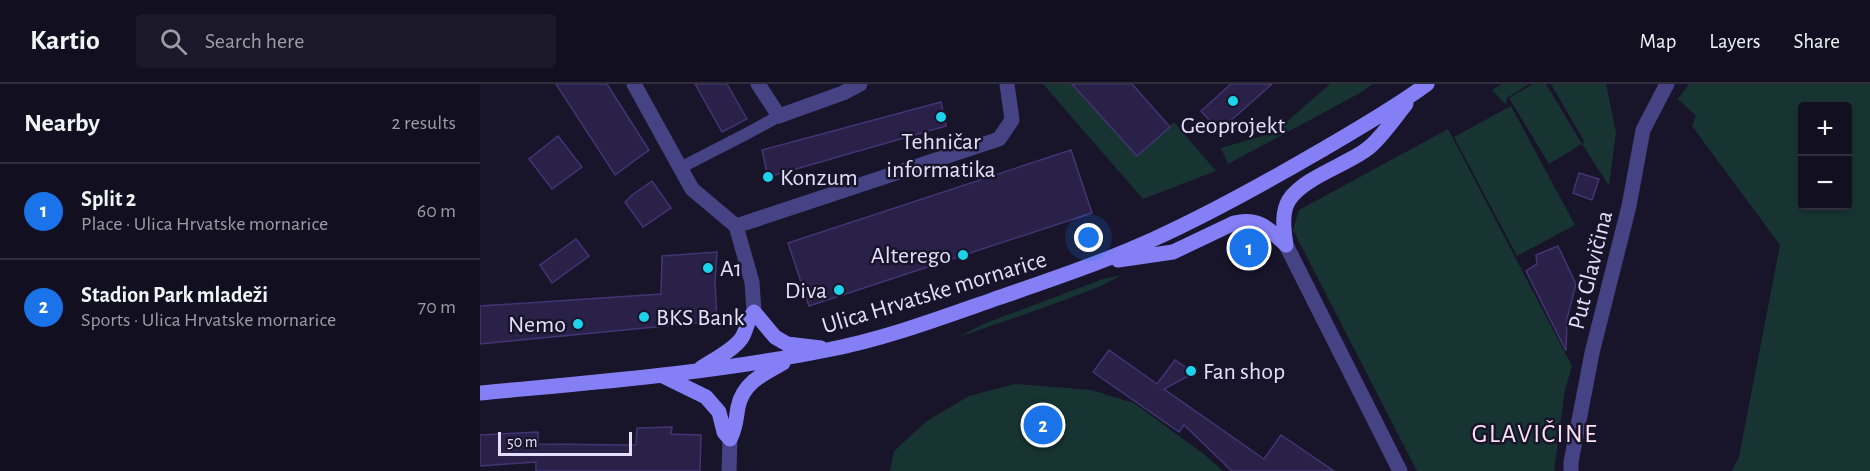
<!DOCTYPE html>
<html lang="en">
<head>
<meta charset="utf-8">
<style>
  :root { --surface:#120f20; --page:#1b1829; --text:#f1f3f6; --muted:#9c9ca5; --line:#312f3e; --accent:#1a73e8 }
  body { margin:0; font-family:"Alegreya Sans",sans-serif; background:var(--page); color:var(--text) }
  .controls { position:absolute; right:18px; top:18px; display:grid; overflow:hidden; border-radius:6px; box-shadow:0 3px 9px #0003 }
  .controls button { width:54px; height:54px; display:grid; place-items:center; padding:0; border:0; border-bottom:2px solid var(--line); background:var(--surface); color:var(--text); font:30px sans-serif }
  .scale { position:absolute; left:18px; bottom:15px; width:134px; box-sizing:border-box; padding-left:6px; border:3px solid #e3dffc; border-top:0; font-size:16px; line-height:21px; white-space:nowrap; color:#e3dffc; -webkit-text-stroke:4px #18142a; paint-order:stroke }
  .you { position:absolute; left:609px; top:154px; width:21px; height:21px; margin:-15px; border:4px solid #fff; border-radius:50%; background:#1a73e8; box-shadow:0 0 0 9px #1a73e833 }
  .badge { display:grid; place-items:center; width:39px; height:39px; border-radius:50%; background:var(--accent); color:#fff; font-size:20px; font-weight:700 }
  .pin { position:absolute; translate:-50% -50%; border:3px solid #fff; box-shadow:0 2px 6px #0006 }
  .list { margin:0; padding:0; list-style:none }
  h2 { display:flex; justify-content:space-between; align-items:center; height:78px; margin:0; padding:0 24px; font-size:26px }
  h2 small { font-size:20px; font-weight:400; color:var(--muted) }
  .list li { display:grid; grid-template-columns:39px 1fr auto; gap:18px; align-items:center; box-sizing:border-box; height:96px; padding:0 24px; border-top:2px solid var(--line) }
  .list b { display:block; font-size:22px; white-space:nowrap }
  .list p { margin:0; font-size:20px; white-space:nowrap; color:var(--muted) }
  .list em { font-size:20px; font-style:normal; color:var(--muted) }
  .icon { flex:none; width:33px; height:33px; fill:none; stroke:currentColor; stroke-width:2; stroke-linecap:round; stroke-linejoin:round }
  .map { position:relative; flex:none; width:1390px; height:387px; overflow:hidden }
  header { display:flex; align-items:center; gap:36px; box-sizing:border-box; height:84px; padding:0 30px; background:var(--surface); border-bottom:2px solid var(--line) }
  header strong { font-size:28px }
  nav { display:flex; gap:33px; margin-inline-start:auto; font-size:21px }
  .search { width:420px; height:54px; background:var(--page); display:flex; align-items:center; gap:15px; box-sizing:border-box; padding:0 21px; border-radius:6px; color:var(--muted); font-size:22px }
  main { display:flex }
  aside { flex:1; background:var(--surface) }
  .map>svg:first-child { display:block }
  .green { fill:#173433; fill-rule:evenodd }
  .building { fill:#2a2149; stroke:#433573; stroke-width:1.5 }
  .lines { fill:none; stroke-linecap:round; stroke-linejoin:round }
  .pedestrian { stroke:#464385; stroke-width:12 }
  .minor { stroke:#464385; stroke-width:15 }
  .secondary { stroke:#847ff4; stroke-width:15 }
  .poi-dot { fill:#1cd3eb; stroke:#18142a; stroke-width:2 }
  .labels { text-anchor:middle; stroke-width:5; stroke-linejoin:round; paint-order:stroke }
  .poi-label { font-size:24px; fill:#e3dffc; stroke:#18142a; text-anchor:start }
  .street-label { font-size:24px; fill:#e3dffc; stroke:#18142a }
  .neighbourhood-label { font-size:26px; letter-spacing:1.5px; fill:#fce1f2; stroke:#18142a }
</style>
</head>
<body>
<header>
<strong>Kartio</strong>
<div class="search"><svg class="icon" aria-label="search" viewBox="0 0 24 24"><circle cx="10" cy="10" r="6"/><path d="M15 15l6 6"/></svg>Search here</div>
<nav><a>Map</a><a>Layers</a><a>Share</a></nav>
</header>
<main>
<aside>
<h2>Nearby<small>2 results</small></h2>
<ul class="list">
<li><span class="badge">1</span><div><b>Split 2</b><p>Place · Ulica Hrvatske mornarice</p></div><em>60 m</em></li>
<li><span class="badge">2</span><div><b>Stadion Park mladeži</b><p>Sports · Ulica Hrvatske mornarice</p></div><em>70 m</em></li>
</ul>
</aside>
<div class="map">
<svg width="1390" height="387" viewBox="0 0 1390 387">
  <rect width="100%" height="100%" fill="#18142a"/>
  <path class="green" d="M563,0H592L657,72L694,38L736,87L663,115Z
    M850,0H893L880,9L748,80L741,64L795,48Z
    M1022,0H1049L1027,14L1026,21L1012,6Z
    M1053,0H1066L1102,60L1104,57L1071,0H1126L1136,48L1129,102L1102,60L1069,80L1029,14Z
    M1209,0H1390V387H1252L1259,373L1300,161L1212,42L1216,32L1198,15ZM1322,22H1368V122H1322Z
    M1031,22L1095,141L1037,172L974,53Z
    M968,45L1092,282L1085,306L1074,387H937L813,146L819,126Z
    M637,192H640L619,203L571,221L479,253L503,240L623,195Z
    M535,300L611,306L654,319L725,371L743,387H410L414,367L447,337L489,312Z"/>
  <path class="building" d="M76,0H127L169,66L135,91Z
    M215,0H247L267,35L242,48Z
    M592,0H652L690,43L657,72Z
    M751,0H792L739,47L721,27Z
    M461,18L466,42L288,93L282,66Z
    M78,52L102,83L72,105L49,75Z
    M591,66L612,129L329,222L308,159Z
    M1099,89L1119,95L1112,116L1093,109Z
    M172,97L191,124L163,143L145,118L152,111Z
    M96,155L109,172L72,199L60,181Z
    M1078,162L1096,200L1087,235L1086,267L1046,187L1057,180L1056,171Z
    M237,168L235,199L237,237L0,260V222L181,210L182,172Z
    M629,266L677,300L695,276L714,289L684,305L784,375L801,351L854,387H752L704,341L699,348L613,288Z
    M192,343L191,350L221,351L220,387H56V378L0,382V351L58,348V360L156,361L157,344Z"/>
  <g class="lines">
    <path class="pedestrian" d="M200,84L268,49L299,32"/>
    <path class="minor" d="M154,0L212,105L256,142L272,198L274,228
      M278,0L299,32L363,9L380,0
      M256,142L519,55L532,36L527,0
      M806,161L920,387
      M249,387L250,355
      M1091,387V378L1112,269L1149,122L1163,46L1187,0"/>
    <path class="secondary" d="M806,161C804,147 801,129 809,116C823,94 866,81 887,65C900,56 916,32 926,20
      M638,176L693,168L754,139C779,133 789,145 806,161
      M221,284C233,276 252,267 261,255C267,247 266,237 274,228L295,253L307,260L341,264
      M181,291L226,313L239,328L244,348L250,355C256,344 256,335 258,323C263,299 283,290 303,279
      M0,309C116,298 233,289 347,266C404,255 458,235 512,216C567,197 621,179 674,155C731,129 785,99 840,67C876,46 913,25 947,0"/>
  </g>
  <g class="poi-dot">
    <circle cx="753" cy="17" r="6"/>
    <circle cx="461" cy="33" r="6"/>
    <circle cx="288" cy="93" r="6"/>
    <circle cx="483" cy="171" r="6"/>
    <circle cx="228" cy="184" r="6"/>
    <circle cx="359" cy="206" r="6"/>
    <circle cx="164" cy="233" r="6"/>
    <circle cx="98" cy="240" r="6"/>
    <circle cx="711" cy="287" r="6"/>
  </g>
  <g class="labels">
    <g class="poi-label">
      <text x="753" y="49" text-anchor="middle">Geoprojekt</text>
      <text x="461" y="65" text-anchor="middle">Tehničar<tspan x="461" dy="28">informatika</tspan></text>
      <text x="300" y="101">Konzum</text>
      <text x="471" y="179" text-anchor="end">Alterego</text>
      <text x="240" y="192">A1</text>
      <text x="347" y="214" text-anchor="end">Diva</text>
      <text x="176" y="241">BKS Bank</text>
      <text x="86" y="248" text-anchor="end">Nemo</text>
      <text x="723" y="295">Fan shop</text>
    </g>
    <g class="street-label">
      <text transform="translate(1110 186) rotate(-76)" y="8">Put Glavičina</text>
      <text transform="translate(454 208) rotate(-17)" y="8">Ulica Hrvatske mornarice</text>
    </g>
    <g class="neighbourhood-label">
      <text x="1055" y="358">GLAVIČINE</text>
    </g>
  </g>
</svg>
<div class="controls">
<button>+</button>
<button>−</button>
</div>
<div class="scale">50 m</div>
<div class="you"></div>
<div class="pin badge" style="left:769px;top:164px">1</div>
<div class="pin badge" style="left:563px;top:341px">2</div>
</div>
</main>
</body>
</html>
